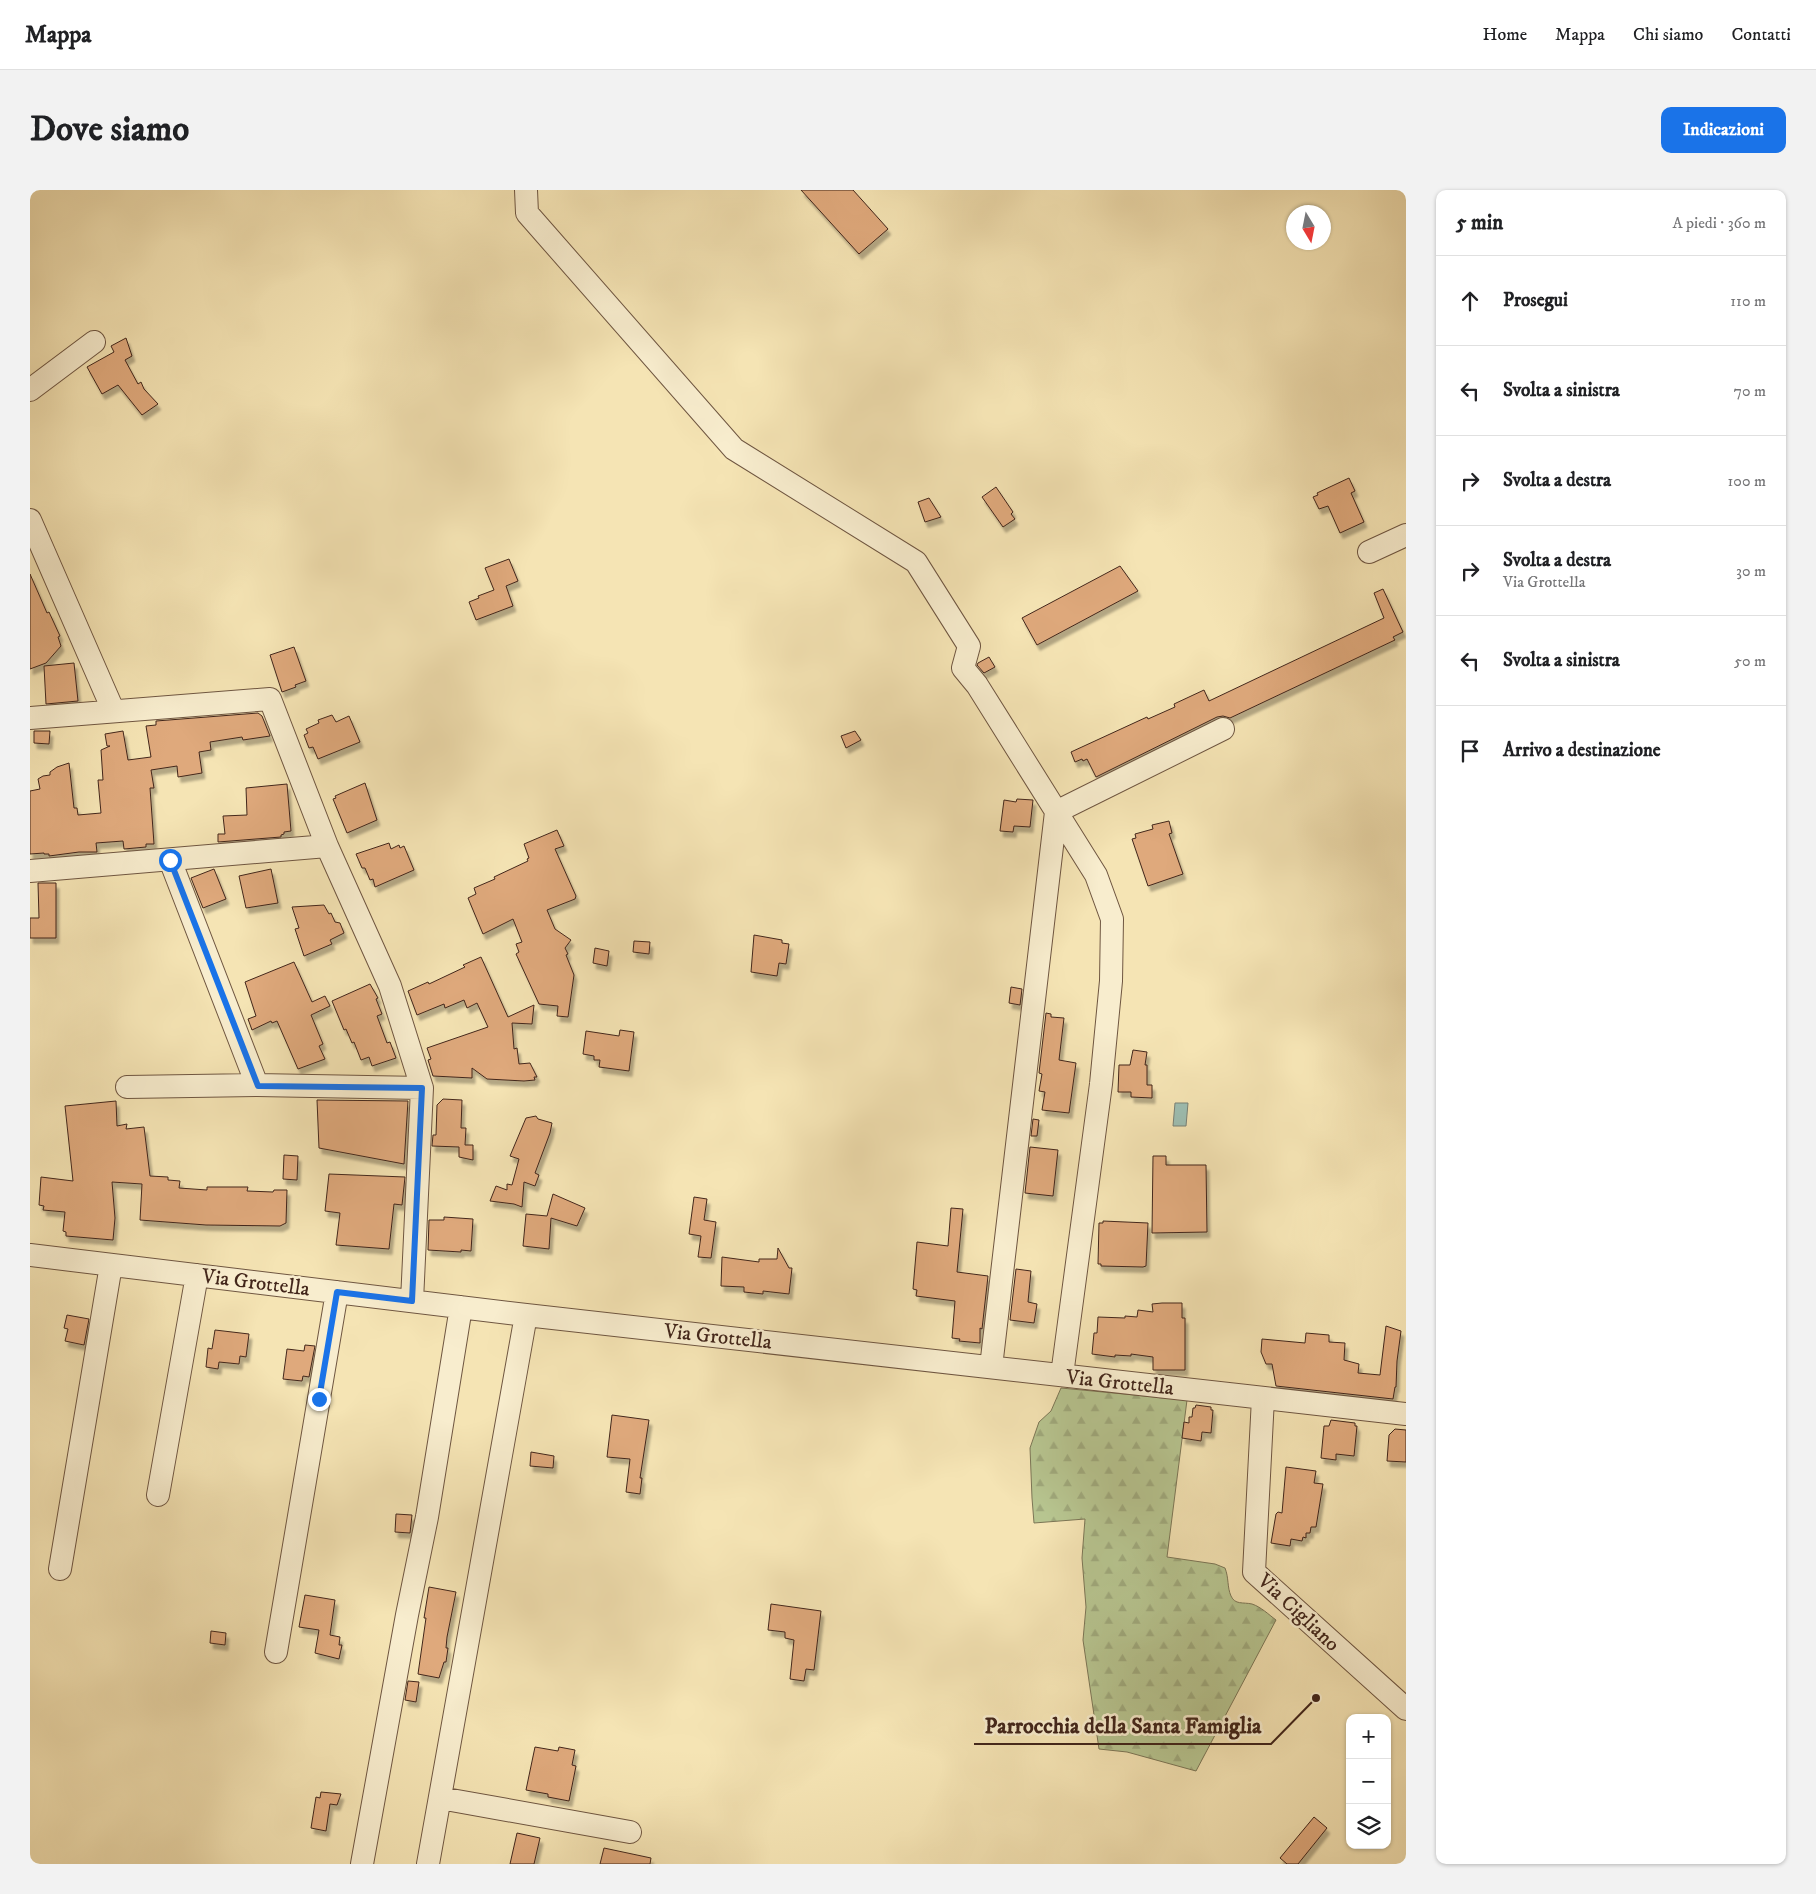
<!DOCTYPE html>
<html lang="it">
<head>
<meta charset="utf-8">
<style>
  :root { --surface:#fff; --page:#f2f2f2; --text:#202124; --muted:#757577; --line:#e0e0e0; --accent:#1a73e8 }
  body { margin:0; font-family:"IM FELL DW Pica",serif; background:var(--page); color:var(--text) }
  .controls { position:absolute; right:15px; bottom:15px; display:grid; overflow:hidden; border-radius:10px; box-shadow:0 1px 4px #0004 }
  .controls button { width:45px; height:45px; display:grid; place-items:center; padding:0; border:0; border-bottom:1px solid var(--line); background:var(--surface); color:var(--text); font:25px sans-serif }
  .compass { position:absolute; left:1256px; top:15px; width:45px; height:45px; border-radius:50%; background:var(--surface); box-shadow:0 1px 4px #0004; rotate:170deg }
  .stop { position:absolute; width:15px; height:15px; margin:-11px; border:4px solid #1a73e8; border-radius:50%; background:#fff }
  .stop.end { background:#1a73e8; border-color:#fff; box-shadow:0 1px 5px #0008 }
  .list { margin:0; padding:0; list-style:none }
  h2 { display:flex; justify-content:space-between; align-items:center; height:65px; margin:0; padding:0 20px; font-size:21px }
  h2 small { font-size:16px; font-weight:400; color:var(--muted) }
  .list li { display:grid; grid-template-columns:32px 1fr auto; gap:15px; align-items:center; box-sizing:border-box; height:90px; padding:0 20px; border-top:1px solid var(--line) }
  .list b { display:block; font-size:19px; white-space:nowrap }
  .list p { margin:0; font-size:16px; white-space:nowrap; color:var(--muted) }
  .list em { font-size:16px; font-style:normal; color:var(--muted) }
  .icon { flex:none; width:28px; height:28px; fill:none; stroke:currentColor; stroke-width:2; stroke-linecap:round; stroke-linejoin:round }
  .map { position:relative; flex:none; width:1376px; height:1674px; overflow:hidden; border-radius:10px }
  header { display:flex; align-items:center; gap:30px; box-sizing:border-box; height:70px; padding:0 25px; background:var(--surface); border-bottom:1px solid var(--line) }
  header strong { font-size:24px }
  nav { display:flex; gap:28px; margin-inline-start:auto; font-size:18px }
  .intro { display:flex; align-items:center; justify-content:space-between; box-sizing:border-box; height:120px; padding:0 30px }
  h1 { margin:0; font-size:35px }
  .button { padding:12px 22px; border-radius:10px; background:var(--accent); color:#fff; font-size:18px; font-weight:700 }
  main { display:flex; gap:30px; padding:0 30px }
  aside { flex:1; background:var(--surface); border-radius:10px; box-shadow:0 1px 4px #0004 }
  .map>svg:first-child { display:block }
  .forest { fill:url(#forest-firs); stroke:#7c7656 }
  .water { fill:#9dbeb2; stroke:#798176 }
  .building { fill:#dfa97c; stroke:#42261b; filter:url(#shadow) }
  .lines { fill:none; stroke-linecap:round; stroke-linejoin:round }
  .minor-casing { stroke:#6f5641; stroke-width:24 }
  .minor { stroke:#f8edce; stroke-width:22 }
  .route { stroke:#1a73e8; stroke-width:6 }
  .labels { text-anchor:middle; stroke-width:5; stroke-linejoin:round; paint-order:stroke }
  .street-label { font-size:21px; fill:#42261b; stroke:#f8edce }
  .leader { fill:none; stroke:#42261b; stroke-width:2 }
  .callout-dot { fill:#42261b; stroke:#f8edce; stroke-width:2 }
  .callout-label { font-size:22px; text-anchor:middle; font-weight:bold; fill:#42261b; stroke:#f8edce; stroke-width:5; stroke-linejoin:round; paint-order:stroke }
</style>
</head>
<body>
<header>
<strong>Mappa</strong>
<nav><a>Home</a><a>Mappa</a><a>Chi siamo</a><a>Contatti</a></nav>
</header>
<div class="intro"><h1>Dove siamo</h1><a class="button">Indicazioni</a></div>
<main>
<div class="map">
<svg width="1376" height="1674" viewBox="0 0 1376 1674">
  <defs>
    <pattern id="forest-firs" width="22" height="20" patternUnits="userSpaceOnUse" patternTransform="scale(1.25)"><rect width="22" height="20" fill="#b7c590"/><path d="M5 1l3.5 6h-7zM16 11l3.5 6h-7z" fill="#9fa97c"/></pattern>
    <filter id="shadow"><feDropShadow dx="3" dy="5.5" stdDeviation="1" flood-color="#0004"/></filter>
  </defs>
  <rect width="100%" height="100%" fill="#f5e4b4"/>
  <filter id="stains"><feTurbulence type="fractalNoise" baseFrequency=".004" numOctaves="4"/><feColorMatrix values="0 0 0 0 .2 0 0 0 0 .09 0 0 0 0 .02 0 0 0 .5 -.17"/></filter>
  <radialGradient id="worn" r=".72"><stop offset=".6" stop-color="#630" stop-opacity="0"/><stop offset="1" stop-color="#630" stop-opacity=".3"/></radialGradient>
  <path class="forest" d="M1031,1198L1157,1210L1137,1367L1185,1374L1195,1378C1199,1388 1197,1397 1201,1406C1205,1415 1213,1412 1222,1414C1231,1417 1238,1424 1246,1430L1166,1581L1097,1562L1069,1559L1053,1450L1056,1417L1052,1368L1055,1329L1004,1333L1002,1308L1000,1258L1009,1232L1021,1221Z"/>
  <path class="water" d="M1145,913H1158L1156,936H1143Z"/>
  <path class="building" d="M771,0H823L858,39L829,64Z
    M96,148L102,166L95,170L108,194L111,192L114,199L128,214L112,225L88,195L72,204L57,177L84,162L81,156Z
    M1319,288L1325,301L1321,303L1334,332L1310,343L1298,316L1289,319L1283,307L1288,305L1287,303Z
    M966,297L983,322L981,324L985,329L973,337L952,307Z
    M899,308L911,327L895,332L888,312Z
    M479,369L488,391L476,396L483,416L446,430L439,412L449,408L448,406L464,400L455,378Z
    M1090,376L1108,401L1007,455L992,428Z
    M0,384L17,423L19,422L30,446L28,447L31,456L16,473L0,479Z
    M1353,399L1373,442L1363,447L1365,450L1200,528L1193,526L1187,527L1066,587L1057,569L1053,571L1052,569L1045,572L1041,562L1117,527L1118,529L1145,517L1144,514L1174,500L1179,511L1354,428L1344,403Z
    M264,457L276,491L265,495L266,497L252,502L240,465Z
    M959,467L965,477L954,483L947,475L948,473Z
    M44,473L48,511L16,514L14,476Z
    M228,523L232,526L240,546L213,550L212,547L180,552L181,560L169,562L172,583L148,587L147,576L121,580L124,598H120L124,654H116V657L94,659L93,651L66,653L67,662H49L19,666V664H14V663L0,664V601L10,599L8,589L13,586L20,585V582L27,577L39,573L44,618H47L48,625L71,623L68,590H73L71,560L80,556H77L75,544L93,541L98,570L121,567L116,536L126,535V531Z
    M302,525L306,532L319,526L330,552L288,569L283,557L279,558L274,545L278,543L276,539L289,533L288,530Z
    M4,541H20L19,554L4,553Z
    M825,541L831,550L816,558L811,546Z
    M335,593L347,630L317,643L303,609L306,608L305,606Z
    M257,594L261,641L254,642V644L251,645V647L188,652V644H195L193,626L217,625L216,598Z
    M987,609L1003,610L1000,637L984,636L983,642L970,641L974,610L986,612Z
    M1139,631L1142,643L1139,644L1153,684L1118,696L1102,649L1106,648L1105,644L1123,639L1122,635Z
    M527,640L534,656L525,659L546,706L545,709L517,720L525,739L541,750L535,758L538,764L536,765L544,785L538,827L527,826L528,816L509,814L486,764L489,762L486,754L492,752L483,729L453,744L438,708L446,704L444,698L465,689L464,687L498,671L497,669L499,668L494,654Z
    M359,653L361,659L369,655L370,658L374,656L384,680L345,697L343,689L340,690L335,678H332L326,664Z
    M184,679L196,709L173,718L161,688Z
    M241,679L248,713L216,718L209,686Z
    M8,693H26V748H0V728H9Z
    M294,715L299,724L301,723L305,732L310,733L314,743L300,750L302,754L274,766L265,739L269,738L262,717Z
    M724,745L752,750V753L759,754L756,774L749,773L747,786L721,782Z
    M604,751L620,752L619,764L603,762Z
    M565,758L579,761L577,776L563,773Z
    M451,767L478,827L504,815L502,834L482,833L484,859L487,858L489,874L500,873L507,887H504L505,890L494,891L457,889L442,878V888L403,886L398,870L401,869L397,858L458,837L447,813L437,818L434,810L415,818L414,814L387,825L378,801L398,792L399,794L435,777L433,775Z
    M264,772L282,812L295,806L300,816L281,825L293,854L289,856L295,869L268,879L247,831L242,833L241,831L222,840L218,829L226,826L215,792Z
    M340,794L348,808L346,809L352,824L347,826L357,853L360,852L366,868L342,876L339,867L331,870L324,852L322,853L316,839L314,840L302,811Z
    M981,797L992,799L990,815L979,813Z
    M1016,823L1021,824V827L1034,828L1029,870L1046,873L1039,923L1012,920L1015,902L1009,901L1012,884L1009,883Z
    M590,840L604,842L599,881L569,877L570,870H564V866L553,864L556,841L589,846Z
    M1103,860L1117,862L1115,875H1117V895H1122V908L1101,907V902H1088L1089,875H1100Z
    M413,909L432,910L431,938H436L435,955H443V970L429,967V957L402,956L403,945H406L407,915Z
    M287,910L378,911L374,974L289,958Z
    M86,911L87,936L97,934L96,939L114,937L120,986L138,987V990L150,991L149,998L177,1000V997H218L217,1001L243,1002L244,1000H257L256,1033L250,1036L176,1035L110,1030L112,994L82,992L85,1028L83,1050L36,1046V1042L33,1041L35,1022L13,1020L14,1016L9,1015L11,987L43,991L35,916Z
    M506,926L508,929L522,933L520,943L505,983L509,985L505,996L494,992L492,1017L484,1014L460,1011L466,996L477,1000V994L482,995L489,969L480,966L496,928Z
    M1003,929L1009,930L1007,946H1001Z
    M1000,957L1028,960L1023,1006L995,1003Z
    M254,965L268,966L267,990L253,989Z
    M1123,966H1136V975H1176L1177,1042L1122,1043Z
    M299,984L375,987L372,1015L364,1014L359,1059L306,1055L310,1023L295,1021Z
    M523,1004L555,1018L547,1036L521,1028L519,1059L493,1056L496,1024L517,1026Z
    M664,1007L677,1009L674,1030L686,1032L681,1068L668,1067L671,1046L659,1044Z
    M921,1018L933,1019L927,1082L958,1086L952,1139L950,1138V1153L929,1151L930,1149L922,1148L925,1111L886,1106L887,1100L883,1099L887,1052L918,1056Z
    M414,1027L443,1029L441,1061L431,1060V1062L398,1060L399,1030H414Z
    M1073,1031L1118,1033L1116,1076L1113,1077L1071,1076V1074H1068L1069,1033H1073Z
    M748,1058L759,1078H762L759,1104L733,1101V1104L714,1102V1097L691,1096L692,1067L729,1072V1069H747Z
    M986,1079L1001,1081L998,1112L1007,1114L1004,1133L980,1130Z
    M1132,1113H1152V1128H1155V1180H1123V1167L1101,1164V1166L1085,1165V1167L1062,1164L1064,1143H1067L1068,1127L1095,1128V1126L1107,1127L1108,1120L1123,1122L1122,1114Z
    M37,1125L59,1129L54,1155L35,1151L38,1139L34,1138Z
    M1356,1136L1371,1141L1367,1171L1366,1197H1365L1363,1209L1246,1196L1242,1174H1236L1231,1162L1232,1149L1275,1153L1276,1143L1299,1145V1152L1315,1153L1314,1170L1329,1174L1328,1183L1350,1185Z
    M185,1140L219,1144L216,1167L210,1166L209,1174L189,1172L188,1179L176,1177L178,1158L182,1159Z
    M275,1155L285,1156L279,1187L273,1186L272,1191L253,1189L257,1159L274,1161Z
    M1166,1215L1181,1217V1220H1183L1181,1243L1172,1242L1171,1251L1152,1248L1154,1232L1159,1233V1227H1162L1163,1218H1165Z
    M582,1225L619,1230L610,1288H612L610,1304L596,1302L600,1269L577,1267Z
    M1301,1230L1325,1233V1236H1327L1324,1266L1306,1264V1270L1291,1268L1294,1236H1299Z
    M1365,1239L1376,1240V1272L1357,1271L1359,1245Z
    M501,1262L524,1266L523,1278L500,1276Z
    M1256,1277L1286,1281L1284,1293L1293,1294L1286,1337H1281L1280,1343H1276V1348L1273,1347L1272,1351L1261,1349L1260,1356L1241,1353L1246,1324L1248,1322L1252,1323Z
    M366,1324L382,1325L380,1343L365,1342Z
    M399,1397L426,1402L417,1447L416,1458H418L416,1472H414L409,1488L388,1484L396,1428H394Z
    M275,1405L305,1410L300,1445L310,1447L309,1455H312L309,1469L285,1463L289,1440L269,1437Z
    M741,1414L791,1421L784,1480L776,1479L774,1491L760,1489L764,1450L755,1448V1442L738,1440Z
    M181,1441L196,1443L195,1455L180,1453Z
    M378,1491L389,1492L386,1512L375,1510Z
    M505,1557L528,1561L529,1557L545,1560L542,1575L546,1576L539,1611L518,1607V1604L496,1600Z
    M291,1602L311,1604L307,1615L300,1614L296,1641L281,1638L286,1607L290,1608Z
    M1284,1627L1297,1638L1268,1674H1257L1250,1668Z
    M487,1643L510,1648L504,1674H480Z
    M574,1658L621,1668L620,1674H570Z"/>
  <g class="lines">
    <g class="minor-casing">
      <path id="minor" d="M496,0L497,23L704,259L886,372L939,456L933,478L947,495L1066,685L1082,729L1081,791L1071,894L1032,1185
        M0,200L64,152
        M0,330L83,520
        M1339,362L1376,345
        M0,528L240,509L297,656L360,796L392,898L382,1111
        M140,670L227,895
        M0,681L297,656
        M97,897L227,895L392,898
        M0,1065L496,1125L1376,1224
        M961,1177L1026,622L1193,539
        M1233,1208L1224,1382L1376,1519
        M128,1305L167,1085
        M30,1379L81,1075
        M246,1462L307,1102
        M410,1608L600,1642
        M332,1674L377,1425L397,1327L431,1117
        M398,1674L496,1125"/>
    </g>
    <use href="#minor" class="minor"/>
  </g>
  <g class="lines">
    <path class="route" d="M140,670L228,896L392,898L382,1111L307,1102L289,1209"/>
  </g>
  <g class="labels">
    <g class="street-label">
      <text transform="translate(226 1092) rotate(7)" y="7">Via Grottella</text>
      <text transform="translate(688 1146) rotate(6)" y="7">Via Grottella</text>
      <text transform="translate(1090 1192) rotate(6)" y="7">Via Grottella</text>
      <text transform="translate(1269 1422) rotate(43)" y="7">Via Cigliano</text>
    </g>
  </g>
  <path class="leader" d="M1286 1508L1241 1554H944"/>
  <circle class="callout-dot" cx="1286" cy="1508" r="5"/>
  <g class="callout-label">
    <text x="1093" y="1543">Parrocchia della Santa Famiglia</text>
  </g>
  <rect width="100%" height="100%" filter="url(#stains)"/>
  <rect width="100%" height="100%" fill="url(#worn)"/>
</svg>
<div class="controls">
<button>+</button>
<button>−</button>
<button><svg class="icon" aria-label="layers" viewBox="0 0 24 24"><path d="M12 4l9 5-9 5-9-5zM3 14l9 5 9-5"/></svg></button>
</div>
<svg class="compass" viewBox="-18 -18 36 36"><path d="M0-13l5 13h-10z" fill="#e53935"/><path d="M0 13l5-13h-10z" fill="#757577"/></svg>
<div class="stop" style="left:140px;top:670px"></div>
<div class="stop end" style="left:289px;top:1209px"></div>
</div>
<aside>
<h2>5 min<small>A piedi · 360 m</small></h2>
<ul class="list">
<li><svg class="icon" aria-label="ahead" viewBox="0 0 24 24"><path d="M12 20V5M6 11l6-6 6 6"/></svg><div><b>Prosegui</b></div><em>110 m</em></li>
<li><svg class="icon" aria-label="left" viewBox="0 0 24 24"><path d="M17 20v-9H6M10 6l-5 5 5 5"/></svg><div><b>Svolta a sinistra</b></div><em>70 m</em></li>
<li><svg class="icon" aria-label="right" viewBox="0 0 24 24"><path d="M7 20v-9h11M14 6l5 5-5 5"/></svg><div><b>Svolta a destra</b></div><em>100 m</em></li>
<li><svg class="icon" aria-label="right" viewBox="0 0 24 24"><path d="M7 20v-9h11M14 6l5 5-5 5"/></svg><div><b>Svolta a destra</b><p>Via Grottella</p></div><em>30 m</em></li>
<li><svg class="icon" aria-label="left" viewBox="0 0 24 24"><path d="M17 20v-9H6M10 6l-5 5 5 5"/></svg><div><b>Svolta a sinistra</b></div><em>50 m</em></li>
<li><svg class="icon" aria-label="arrive" viewBox="0 0 24 24"><path d="M6 21V4h12l-3 4 3 4H6"/></svg><div><b>Arrivo a destinazione</b></div></li>
</ul>
</aside>
</main>
</body>
</html>
